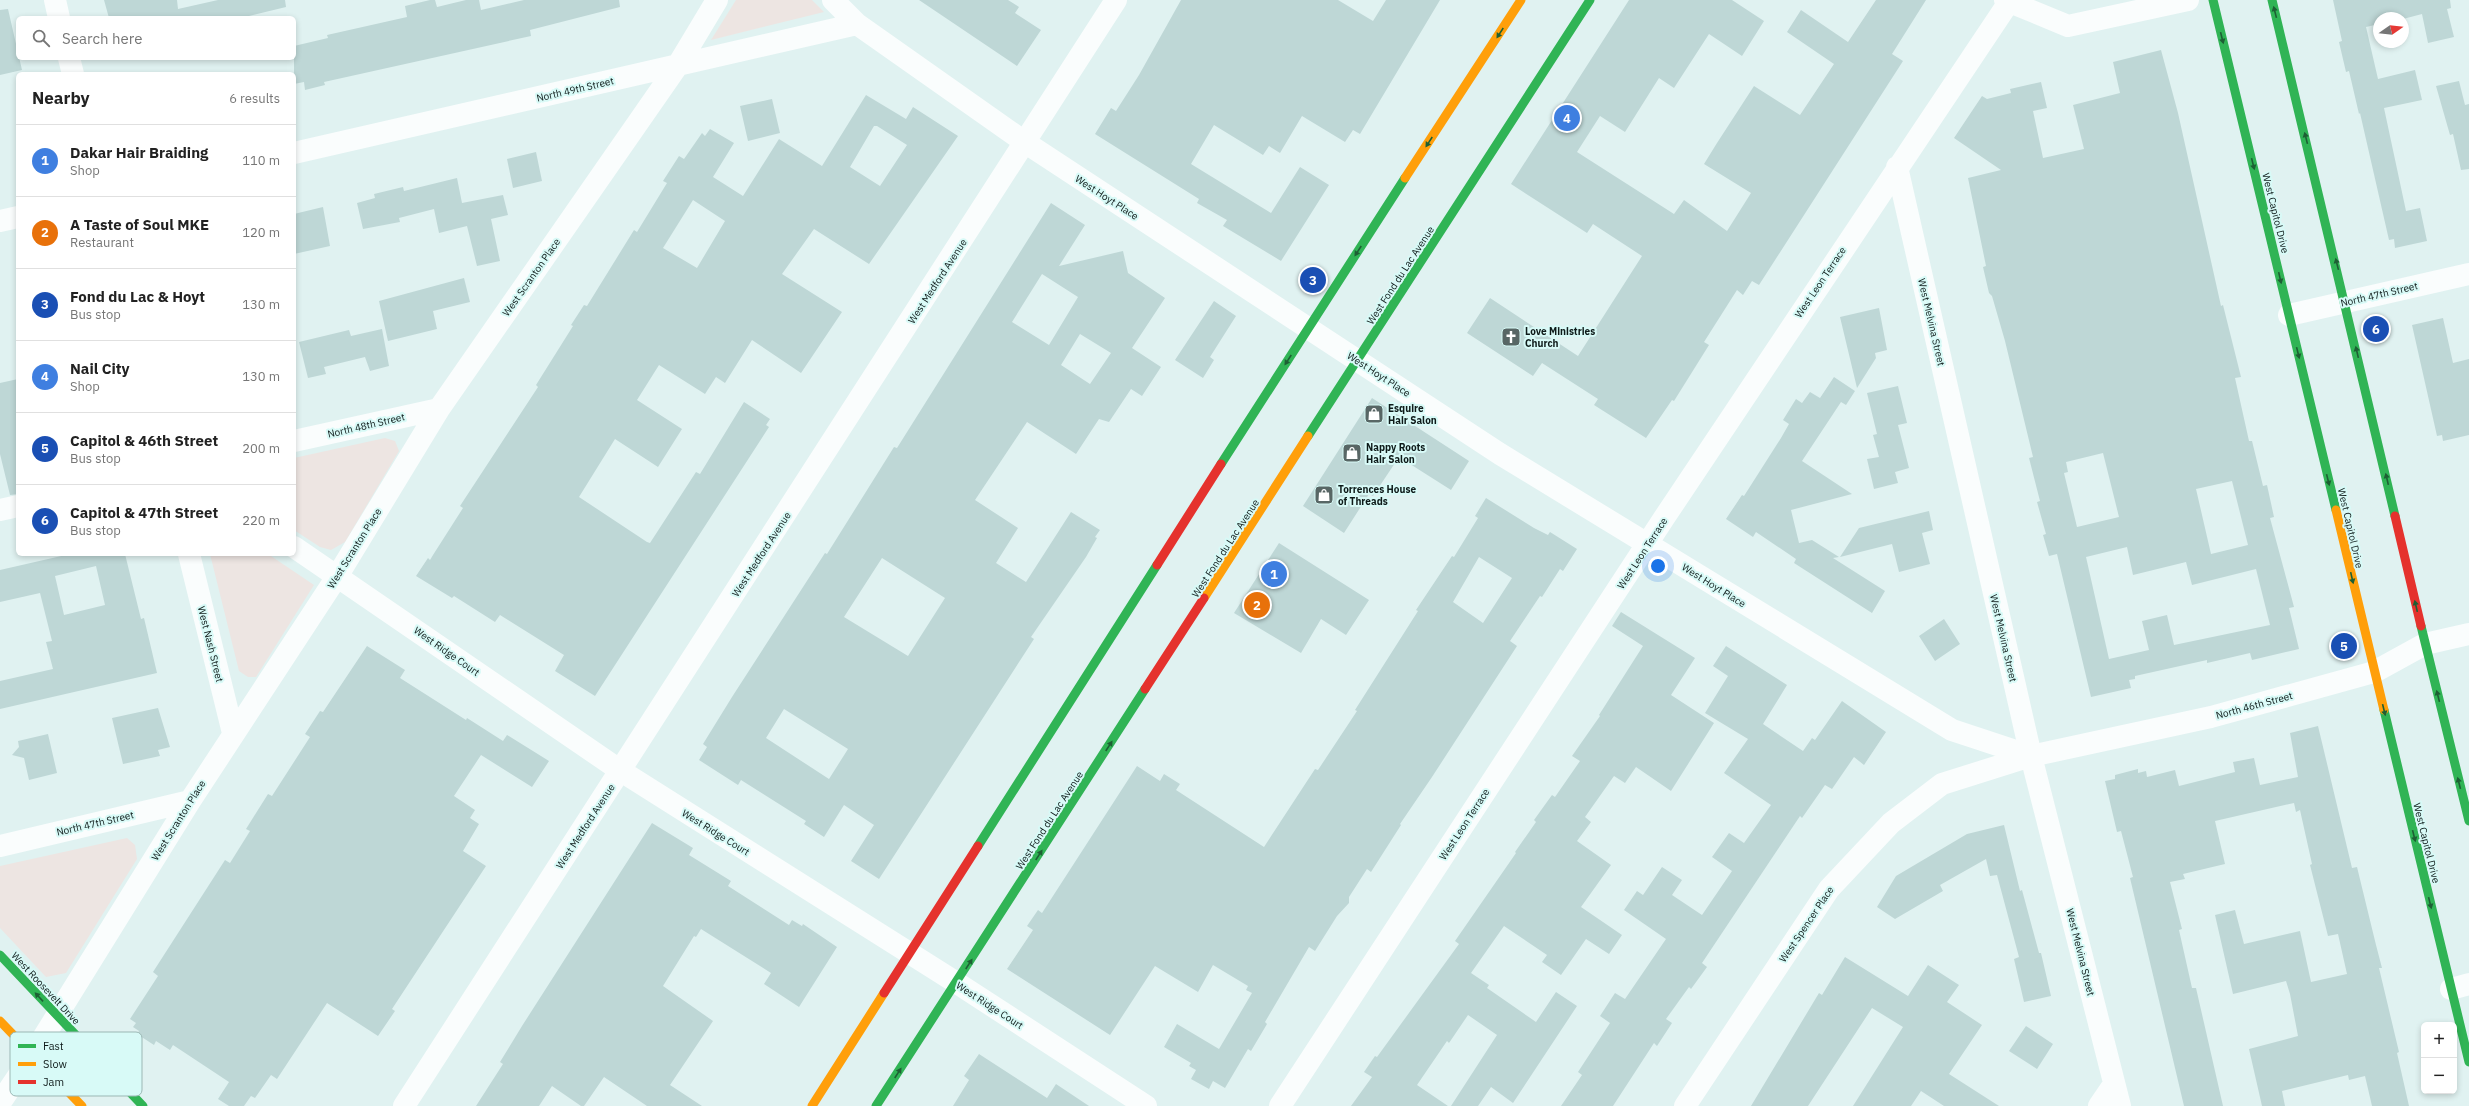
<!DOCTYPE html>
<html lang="en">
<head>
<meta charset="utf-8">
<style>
  :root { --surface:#fff; --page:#f6f6f6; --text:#222; --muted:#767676; --line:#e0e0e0; --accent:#111827 }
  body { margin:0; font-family:"IBM Plex Sans",sans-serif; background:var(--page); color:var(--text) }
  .controls { position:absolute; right:12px; bottom:12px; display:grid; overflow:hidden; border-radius:6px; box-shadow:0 2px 6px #0003 }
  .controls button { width:36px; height:36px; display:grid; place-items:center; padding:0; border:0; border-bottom:1px solid var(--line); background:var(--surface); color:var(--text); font:20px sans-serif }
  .compass { position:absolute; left:2373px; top:12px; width:36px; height:36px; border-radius:50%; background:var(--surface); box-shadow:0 2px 6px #0003; rotate:76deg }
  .you { position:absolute; left:1658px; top:566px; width:14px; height:14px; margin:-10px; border:3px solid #fff; border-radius:50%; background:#1a73e8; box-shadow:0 0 0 6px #1a73e833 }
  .badge { display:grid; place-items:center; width:26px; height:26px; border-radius:50%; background:var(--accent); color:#fff; font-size:13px; font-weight:700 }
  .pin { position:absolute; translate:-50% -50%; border:2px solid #fff; box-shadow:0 1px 4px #0006 }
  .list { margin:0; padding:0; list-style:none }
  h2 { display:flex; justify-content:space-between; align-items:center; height:52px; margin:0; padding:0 16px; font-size:17px }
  h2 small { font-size:13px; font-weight:400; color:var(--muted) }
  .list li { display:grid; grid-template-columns:26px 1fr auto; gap:12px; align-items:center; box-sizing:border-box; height:72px; padding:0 16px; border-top:1px solid var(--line) }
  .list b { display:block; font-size:15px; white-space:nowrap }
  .list p { margin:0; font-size:13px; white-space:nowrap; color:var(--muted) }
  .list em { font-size:13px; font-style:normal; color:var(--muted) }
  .icon { flex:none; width:22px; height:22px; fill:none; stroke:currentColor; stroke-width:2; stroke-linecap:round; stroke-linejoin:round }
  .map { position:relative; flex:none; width:2469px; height:1106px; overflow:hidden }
  .search { position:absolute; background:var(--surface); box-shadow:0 2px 6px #0003; left:16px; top:16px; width:280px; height:44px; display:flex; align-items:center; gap:10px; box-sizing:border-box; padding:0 14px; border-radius:6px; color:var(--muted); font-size:15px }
  .panel { position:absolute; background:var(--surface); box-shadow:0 2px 6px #0003; left:16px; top:72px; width:280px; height:484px; border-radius:6px }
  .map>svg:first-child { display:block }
  .green { fill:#ede5e2 }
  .building { fill:#bed7d6; fill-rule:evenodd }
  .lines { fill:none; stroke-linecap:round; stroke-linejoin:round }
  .street { stroke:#fafdfd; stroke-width:22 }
  .fast { stroke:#30b455; stroke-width:9 }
  .slow { stroke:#ff9f0a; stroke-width:9 }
  .jam { stroke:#e5322d; stroke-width:9 }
  .oneway { fill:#1d5f34 }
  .labels { text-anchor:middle; stroke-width:4; stroke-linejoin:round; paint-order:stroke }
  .street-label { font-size:10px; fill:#0e1a19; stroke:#d8faf7 }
  .poi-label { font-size:10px; font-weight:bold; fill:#0e1a19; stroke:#d8faf7; text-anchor:start }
  .key { fill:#d8faf7; stroke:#9bb7b4; stroke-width:1 }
  .key-label { font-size:11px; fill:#0e1a19 }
</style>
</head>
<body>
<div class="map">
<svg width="2469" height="1106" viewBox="0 0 2469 1106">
  <rect width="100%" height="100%" fill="#e0f2f1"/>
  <path class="green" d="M736,0H812L824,12L711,40Z
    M385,438L395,441L399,451L345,542L331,550L320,547L294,530V458Z
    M210,554H268L314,585L256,677H248L239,671Z
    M127,838L135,845L137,859L66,973L46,977L0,928V866Z"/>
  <path class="building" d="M104,0H177L178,9L218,0H285L286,7L241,18H109Z
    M430,0H435L437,7L466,0H479L481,10L524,0H619L620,7L530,30L531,36L324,82L325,85L305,90L304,82L294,84V46L328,38L327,35L407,17L405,6Z
    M919,0H1008L1019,7L1015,13L1041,30L1017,66Z
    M1181,0H1338L1373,21L1386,0H1440L1360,134L1353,130L1345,142L1302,116L1280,153L1269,146L1263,155L1214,125L1191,164L1271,213L1300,167L1329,185L1281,261L1223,226L1227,220L1197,203L1199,199L1095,134L1111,108L1116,111L1139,75Z
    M1629,0H1732L1764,21L1742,56L1709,34L1674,88L1659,78L1625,132L1600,116L1577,152L1674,214L1684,200L1727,231L1751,193L1704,164L1717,143L1754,86L1800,115L1834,64L1787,32L1801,10L1848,42L1876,0H1926L1892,54L1903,61L1759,285L1752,281L1743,295L1737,290L1704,342L1709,345L1674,401L1672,400L1646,438L1594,405L1598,399L1542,363L1533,376L1467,333L1490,298L1578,356L1642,256L1593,224L1587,233L1511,184Z
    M2333,0H2450L2451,8L2447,9L2454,37L2428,43L2422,14L2403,19L2379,18V24L2366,27L2378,79L2415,70L2422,100L2384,108L2406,211L2420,208L2427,241L2395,248L2394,239L2389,240L2360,113L2359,114L2349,71L2346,72L2339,42L2342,41Z
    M8,9L22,70L0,75V10Z
    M2161,50L2178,113L2221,306L2223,305L2241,377L2235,378L2249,441H2252L2263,486L2267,485L2274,517L2270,518L2294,607L2289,608L2299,649L2252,660L2250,653L2207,663V660L2135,676V679L2129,680L2131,688L2091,697L2057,554L2049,556L2043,535L2046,534L2037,502L2040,501L2029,458L2033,457L2005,341L1992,296L1989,293L1983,267L1986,266L1968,178L2001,170L1954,138L1982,96L1987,99L2011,93L2010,89L2041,82L2047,108L2033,111L2043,158L2084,149L2073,105L2120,93L2113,62ZM2103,453L2119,517L2077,527L2064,473L2068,472L2066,462ZM2232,481L2248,545L2211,554L2196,489ZM2127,547L2133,575L2186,562L2192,585L2256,569L2270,625L2174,645L2167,615L2142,621L2149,650L2109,659L2086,557Z
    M2459,81L2465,105L2469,104V169L2461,170L2453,134L2450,135L2436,86Z
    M866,95L906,119L913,107L958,136L869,264L814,229L782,274L842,312L801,373L752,340L725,383L716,377L705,394L659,365L637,400L682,429L658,467L615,439L579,497L647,542L650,543L696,472L700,474L744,402L770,419L766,425L769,427L595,696L555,671L564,655L500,615L495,622L454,596L452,598L416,576L428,558L430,560L433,555L463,508L460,506L538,387L536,385L573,326L571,325L584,305L587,306L634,230L637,232L667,183L663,181L679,156L684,159L702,133L705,136L710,129L734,143L713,177L743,196L779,139L822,166ZM874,126H877L907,145L880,186L850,167ZM693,200L725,221L697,268L663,248Z
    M772,99L780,133L748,141L740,106Z
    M536,152L542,181L513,188L507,159Z
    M457,178L462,203L503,195L508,215L491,219L500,261L477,266L467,226L439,233L434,209L399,218L400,222L363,229L357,203L375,198L374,194L403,187L404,191Z
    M1051,203L1085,225L1059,266L1123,251L1128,273L1165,298L1132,348L1161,367L1142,396L1131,389L1109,422L1099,419L1076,454L1027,422L975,500L1018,528L996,563L1026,582L1071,512L1100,530L1095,537L1097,538L1086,557L1031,637L1034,639L879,879L851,861L874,825L844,805L824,837L804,824L806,821L741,780L738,785L699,760L707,747L703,744L732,697L825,553L827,554L894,447L897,448ZM1042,274L1078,297L1049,345L1012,322ZM1080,334L1111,353L1090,384L1061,365ZM882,558L945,598L908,656L844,617ZM784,709L848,749L829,779L766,738Z
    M323,207L330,246L294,254V214Z
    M464,278L470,302L433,311L437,329L388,341L379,301Z
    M1214,301L1236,316L1210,357L1214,360L1203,378L1175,360Z
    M1879,308L1887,350L1875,353L1876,358L1857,388L1840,317Z
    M2443,318L2453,363L2469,359V435L2443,441L2442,435L2437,436L2412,325Z
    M382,329L389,366L370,371L365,357L324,367L326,374L308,378L299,342L349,330L351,336Z
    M1834,377L1855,391L1846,405L1841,402L1802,461L1852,494L1791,510L1799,543L1812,540L1839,557L1833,558L1885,591L1872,613L1794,563L1796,559L1756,532L1753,537L1726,519L1742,495L1744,496L1781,438L1789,424L1783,420L1796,399L1802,403L1810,392L1820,398Z
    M18,379V494L10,495L0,454V383Z
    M1898,386L1907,423L1898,425L1909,468L1895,472L1898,483L1874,489L1867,459L1879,457L1873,435L1877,434L1867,393Z
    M1372,398L1469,461L1451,490L1399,457L1373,496L1369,494L1344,533L1303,506Z
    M1486,498L1534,528L1548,535L1550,532L1577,549L1563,571L1560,569L1542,597L1540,596L1510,641L1517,646L1432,777L1400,824L1401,825L1371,872L1367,869L1349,897V903L1337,916L1315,951L1309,947L1265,1022L1267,1024L1251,1051L1248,1049L1225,1088L1213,1081L1209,1089L1191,1079L1196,1070L1189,1066L1191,1063L1164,1047L1177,1024L1219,1049L1252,993L1246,990L1248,986L1213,965L1198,992L1155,966L1110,1035L1007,969L1033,930L1027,926L1038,910L1042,913L1137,766L1160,781L1164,774L1180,784L1176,790L1264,847L1315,769L1318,770L1357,711L1355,710L1418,611L1416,610L1452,556L1454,557L1478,518L1475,516ZM1479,557L1512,578L1483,623L1453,602Z
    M1929,511L1933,530L1922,533L1930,564L1899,572L1892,544L1840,557L1859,528Z
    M1279,543L1369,600L1346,635L1321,619L1301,653L1234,613Z
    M70,554H125L141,619L144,618L157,673L0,709V681L53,669L46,642L52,641L40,593L0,602V570ZM96,566L105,605L64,615L55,576Z
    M1621,612L1695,658L1671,695L1714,723L1671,791L1636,767L1625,783L1614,776L1585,817L1591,822L1577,841L1611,865L1581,907L1622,935L1609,954L1586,939L1561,975L1542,962L1547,955L1504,926L1471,973L1489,985L1487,988L1536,1022L1556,992L1577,1006L1513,1103L1491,1087L1478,1106H1451L1497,1035L1468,1015L1449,1043L1447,1041L1417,1085L1448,1106H1351L1372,1077L1364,1072L1375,1056L1377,1057L1459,944L1455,941L1516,853L1515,852L1536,822L1534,820L1552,795L1555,797L1580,761L1572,756L1600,716L1599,715L1643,646L1612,626Z
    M1944,619L1960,644L1935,661L1919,636Z
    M367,646L405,670L400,678L466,720L467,718L503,741L507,735L549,761L532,787L481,755L454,796L475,810L470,818L479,824L463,851L486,866L392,1009L395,1011L378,1036L327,1003L277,1079L271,1075L255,1098L251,1096L244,1106H229L218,1099L229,1082L173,1045L170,1050L156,1041L154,1045L137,1034L139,1031L133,1027L136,1023L130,1019L158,976L153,972L225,860L230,863L250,831L246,829L268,794L272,796L310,737L305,734L320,711L323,712Z
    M1726,646L1787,685L1763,724L1803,751L1812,738L1815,740L1842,701L1886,732L1864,765L1854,757L1832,789L1825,785L1802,818L1800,816L1702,963L1707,967L1691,989L1689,987L1666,1019L1672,1023L1657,1046L1654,1043L1613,1106H1561L1582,1075L1578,1072L1610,1023L1600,1016L1615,993L1625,999L1666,939L1624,910L1637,891L1643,895L1662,867L1682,880L1672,895L1702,915L1732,871L1712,857L1729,833L1744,843L1771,805L1724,773L1748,739L1705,713L1728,676L1713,666Z
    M158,708L170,747L158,750L160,756L123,764L112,718Z
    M2318,726L2352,868L2357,867L2376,945L2382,968H2379L2399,1052L2397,1053L2409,1106H2372L2365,1076L2349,1080L2348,1075L2282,1091L2285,1106H2262L2249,1049L2298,1036L2290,994L2286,981L2233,994L2215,915L2235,910L2244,944L2300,931L2311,982L2347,974L2338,934L2328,936L2310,865L2312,864L2300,810L2296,812L2294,803L2215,821L2225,864L2183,874L2185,879L2170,882L2182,929L2179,930L2192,988H2196L2223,1106H2184L2130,878L2133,877L2121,831L2117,832L2105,781L2115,779V775L2138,769V773L2146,771L2147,777L2175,770L2179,786L2235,772L2233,762L2254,758L2260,785L2298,777L2290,733Z
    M48,734L57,773L29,780L24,758L12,755L19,747L18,741Z
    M652,823L693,848L689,855L731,881L728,886L789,925L792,920L802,926L803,924L837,947L799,1007L764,984L771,973L701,929L696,937L694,936L663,986L713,1021L670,1085L702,1106H647L604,1077L584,1106H581L552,1086L539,1106H476L503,1064L500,1062L522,1026Z
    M2004,825L2020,891L2022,890L2039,953H2041L2051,996L2024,1002L2014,959L2019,957L1997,875L1990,876L1986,859L1940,885L1943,891L1895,919L1877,907L1896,876L1967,834Z
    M1845,957L1908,996L1928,965L1959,985L1947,1002L1982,1025L1949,1074L1999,1106H1944L1921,1091L1911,1106H1853L1903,1027L1872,1008L1808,1106H1751L1819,993L1822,995Z
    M2026,1026L2053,1044L2037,1069L2009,1051Z
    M979,1054L1047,1098L1056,1084L1089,1106H953L969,1080L964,1076Z"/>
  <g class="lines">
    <path class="street" d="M55,0L59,18
      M833,0L857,24L1026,143L1500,454L1952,730L2031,756
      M2005,0L2068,26L2188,0
      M69,58L73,74
      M294,153L857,24
      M1897,167L2031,756L2120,1106
      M0,221L18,217
      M2289,315L2469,274
      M294,441L439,409
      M0,510L18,506
      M294,547L621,771L957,983L1146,1106
      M189,554L233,733
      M0,846L190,801
      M2451,989L2469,984
      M0,1103L33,1054L190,801L338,575L439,409L678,65L717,0
      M404,1106L1116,0
      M1280,1106L1664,518L2009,2
      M1685,1106L1829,889L1891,823L1942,784L2031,756L2211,717L2374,672L2425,644L2469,634
      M2099,1106L2114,1084"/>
    <path class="fast" d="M2213,0L2336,510
      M2272,0L2395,516
      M1308,436L1590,0
      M1221,464L1405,178
      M2421,626L2469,821
      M2384,710L2469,1062
      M978,846L1157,565
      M0,955L143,1106
      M876,1106L1145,689"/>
    <path class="slow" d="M1405,178L1521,0
      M2336,510L2384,710
      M1204,598L1308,436
      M0,1021L82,1106
      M812,1106L884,993"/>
    <path class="jam" d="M2395,516L2421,626
      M1157,565L1221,464
      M1145,689L1204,598
      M884,993L978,846"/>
  </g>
  <defs><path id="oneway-solid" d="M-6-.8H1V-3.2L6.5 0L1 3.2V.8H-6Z"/></defs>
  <g class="oneway">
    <use href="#oneway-solid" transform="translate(2275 12) rotate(-104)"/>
    <use href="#oneway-solid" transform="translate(1500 33) rotate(123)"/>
    <use href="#oneway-solid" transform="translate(2222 38) rotate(76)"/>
    <use href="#oneway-solid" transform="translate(2306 138) rotate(-104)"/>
    <use href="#oneway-solid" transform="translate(1429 142) rotate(123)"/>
    <use href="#oneway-solid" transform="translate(2253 164) rotate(76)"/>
    <use href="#oneway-solid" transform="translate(1358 251) rotate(123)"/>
    <use href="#oneway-solid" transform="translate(2337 264) rotate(-104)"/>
    <use href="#oneway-solid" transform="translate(2280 278) rotate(77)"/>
    <use href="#oneway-solid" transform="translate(2357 352) rotate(-103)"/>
    <use href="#oneway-solid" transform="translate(2298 353) rotate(76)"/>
    <use href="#oneway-solid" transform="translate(1288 360) rotate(123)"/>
    <use href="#oneway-solid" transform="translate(2387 479) rotate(-103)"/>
    <use href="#oneway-solid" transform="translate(2328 480) rotate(76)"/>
    <use href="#oneway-solid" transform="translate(2352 578) rotate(77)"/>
    <use href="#oneway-solid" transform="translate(2416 606) rotate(-103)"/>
    <use href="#oneway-solid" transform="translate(2438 696) rotate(-104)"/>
    <use href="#oneway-solid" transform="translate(2384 710) rotate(76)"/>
    <use href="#oneway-solid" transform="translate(1109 746) rotate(-57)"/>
    <use href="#oneway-solid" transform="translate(2459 783) rotate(-104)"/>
    <use href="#oneway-solid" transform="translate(2414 836) rotate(76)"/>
    <use href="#oneway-solid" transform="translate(1039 855) rotate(-57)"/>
    <use href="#oneway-solid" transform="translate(2430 903) rotate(76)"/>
    <use href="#oneway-solid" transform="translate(969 964) rotate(-57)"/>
    <use href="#oneway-solid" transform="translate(39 997) rotate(-133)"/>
    <use href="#oneway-solid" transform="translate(898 1073) rotate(-57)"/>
  </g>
  <defs>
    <g id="church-square" transform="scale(1)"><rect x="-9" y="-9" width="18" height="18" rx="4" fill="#586665" stroke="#d8faf7"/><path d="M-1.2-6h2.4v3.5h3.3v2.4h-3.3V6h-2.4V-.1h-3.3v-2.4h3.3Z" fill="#fff"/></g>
    <g id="shop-square" transform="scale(1)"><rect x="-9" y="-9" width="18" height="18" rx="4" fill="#586665" stroke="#d8faf7"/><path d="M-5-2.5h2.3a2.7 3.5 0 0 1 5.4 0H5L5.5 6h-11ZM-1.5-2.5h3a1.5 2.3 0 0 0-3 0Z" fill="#fff"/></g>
  </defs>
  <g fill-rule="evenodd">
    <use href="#church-square" x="1511" y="337"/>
    <use href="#shop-square" x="1374" y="414"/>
    <use href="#shop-square" x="1352" y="453"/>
    <use href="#shop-square" x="1324" y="495"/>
  </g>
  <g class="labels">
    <g class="street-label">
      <text transform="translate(575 89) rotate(-13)" y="4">North 49th Street</text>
      <text transform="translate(1107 197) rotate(33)" y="4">West Hoyt Place</text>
      <text transform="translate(2276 213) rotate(76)" y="4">West Capitol Drive</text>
      <text transform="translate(1400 275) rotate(-57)" y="4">West Fond du Lac Avenue</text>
      <text transform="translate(531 277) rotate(-55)" y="4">West Scranton Place</text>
      <text transform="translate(937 281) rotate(-57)" y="4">West Medford Avenue</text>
      <text transform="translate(1820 282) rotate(-56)" y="4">West Leon Terrace</text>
      <text transform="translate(2379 294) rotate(-13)" y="4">North 47th Street</text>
      <text transform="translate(1932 322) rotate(77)" y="4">West Melvina Street</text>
      <text transform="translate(1379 374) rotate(33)" y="4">West Hoyt Place</text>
      <text transform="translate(366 425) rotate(-13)" y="4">North 48th Street</text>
      <text transform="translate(2351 528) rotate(77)" y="4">West Capitol Drive</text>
      <text transform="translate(354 548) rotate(-58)" y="4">West Scranton Place</text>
      <text transform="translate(1225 548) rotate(-57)" y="4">West Fond du Lac Avenue</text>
      <text transform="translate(1642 553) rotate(-57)" y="4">West Leon Terrace</text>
      <text transform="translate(761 554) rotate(-57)" y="4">West Medford Avenue</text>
      <text transform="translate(1714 585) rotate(32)" y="4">West Hoyt Place</text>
      <text transform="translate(2004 638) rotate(77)" y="4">West Melvina Street</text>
      <text transform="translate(211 644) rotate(76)" y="4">West Nash Street</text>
      <text transform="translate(447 651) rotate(35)" y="4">West Ridge Court</text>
      <text transform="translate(2254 705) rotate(-15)" y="4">North 46th Street</text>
      <text transform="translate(178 820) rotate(-58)" y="4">West Scranton Place</text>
      <text transform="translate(1049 820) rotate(-57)" y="4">West Fond du Lac Avenue</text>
      <text transform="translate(95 823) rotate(-13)" y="4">North 47th Street</text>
      <text transform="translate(1464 824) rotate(-57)" y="4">West Leon Terrace</text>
      <text transform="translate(585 826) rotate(-57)" y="4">West Medford Avenue</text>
      <text transform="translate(716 832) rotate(32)" y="4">West Ridge Court</text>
      <text transform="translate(2427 843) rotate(76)" y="4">West Capitol Drive</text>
      <text transform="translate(1806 924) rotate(-56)" y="4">West Spencer Place</text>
      <text transform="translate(2081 952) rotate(76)" y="4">West Melvina Street</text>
      <text transform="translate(46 988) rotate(47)" y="4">West Roosevelt Drive</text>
      <text transform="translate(990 1005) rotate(33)" y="4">West Ridge Court</text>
    </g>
    <g class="poi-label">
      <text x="1525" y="335">Love Ministries<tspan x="1525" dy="12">Church</tspan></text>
      <text x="1388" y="412">Esquire<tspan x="1388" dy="12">Hair Salon</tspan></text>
      <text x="1366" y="451">Nappy Roots<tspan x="1366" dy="12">Hair Salon</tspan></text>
      <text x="1338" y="493">Torrences House<tspan x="1338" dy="12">of Threads</tspan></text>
    </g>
  </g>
  <rect x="10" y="1032" width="132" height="64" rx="6" class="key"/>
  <rect x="18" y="1044" width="18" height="4" fill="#30b455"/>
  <rect x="18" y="1062" width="18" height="4" fill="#ff9f0a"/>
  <rect x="18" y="1080" width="18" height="4" fill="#e5322d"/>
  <g class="key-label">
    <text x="43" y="1050">Fast</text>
    <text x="43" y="1068">Slow</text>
    <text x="43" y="1086">Jam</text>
  </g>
</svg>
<div class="controls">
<button>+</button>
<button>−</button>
</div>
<svg class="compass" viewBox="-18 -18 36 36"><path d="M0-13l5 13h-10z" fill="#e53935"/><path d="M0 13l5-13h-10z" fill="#767676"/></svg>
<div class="you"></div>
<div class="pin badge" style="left:1274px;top:574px;background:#3f7fe0">1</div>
<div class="pin badge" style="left:1257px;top:605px;background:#e8710a">2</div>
<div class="pin badge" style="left:1313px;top:280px;background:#1a4fb4">3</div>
<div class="pin badge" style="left:1567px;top:118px;background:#3f7fe0">4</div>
<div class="pin badge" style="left:2344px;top:646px;background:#1a4fb4">5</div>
<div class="pin badge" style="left:2376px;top:329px;background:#1a4fb4">6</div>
<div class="search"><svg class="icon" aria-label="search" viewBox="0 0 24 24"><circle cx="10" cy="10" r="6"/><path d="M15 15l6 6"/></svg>Search here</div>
<section class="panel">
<h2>Nearby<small>6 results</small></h2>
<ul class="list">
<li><span class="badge" style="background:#3f7fe0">1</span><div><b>Dakar Hair Braiding</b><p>Shop</p></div><em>110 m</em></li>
<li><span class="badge" style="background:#e8710a">2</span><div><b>A Taste of Soul MKE</b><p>Restaurant</p></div><em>120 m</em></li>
<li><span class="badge" style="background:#1a4fb4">3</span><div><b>Fond du Lac &amp; Hoyt</b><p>Bus stop</p></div><em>130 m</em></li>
<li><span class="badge" style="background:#3f7fe0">4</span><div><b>Nail City</b><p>Shop</p></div><em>130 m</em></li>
<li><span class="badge" style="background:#1a4fb4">5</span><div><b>Capitol &amp; 46th Street</b><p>Bus stop</p></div><em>200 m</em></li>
<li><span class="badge" style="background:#1a4fb4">6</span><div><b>Capitol &amp; 47th Street</b><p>Bus stop</p></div><em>220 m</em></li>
</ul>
</section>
</div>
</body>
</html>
